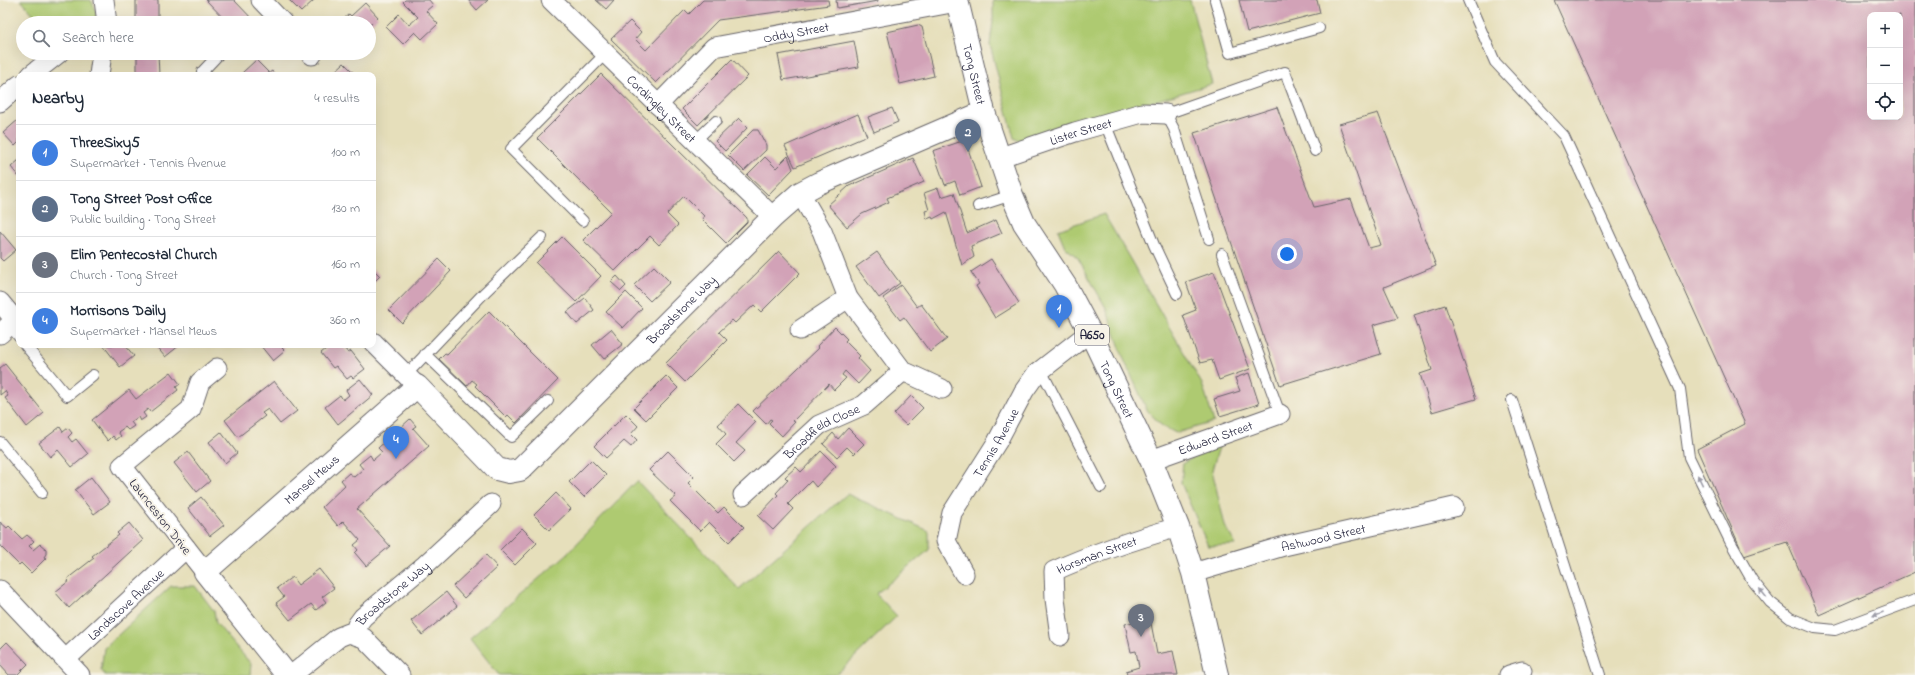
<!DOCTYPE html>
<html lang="en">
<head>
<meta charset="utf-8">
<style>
  :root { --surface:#fff; --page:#f2f2f3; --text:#1f2937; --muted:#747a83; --line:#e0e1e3; --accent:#1f6fb2 }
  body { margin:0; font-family:"Indie Flower",sans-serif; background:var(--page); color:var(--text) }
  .controls { position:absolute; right:12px; top:12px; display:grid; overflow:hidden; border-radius:8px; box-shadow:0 4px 16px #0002 }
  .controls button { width:36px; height:36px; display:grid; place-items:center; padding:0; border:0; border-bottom:1px solid var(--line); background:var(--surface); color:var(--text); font:20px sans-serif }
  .you { position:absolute; left:1287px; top:254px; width:14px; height:14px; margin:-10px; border:3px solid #fff; border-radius:50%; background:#1a73e8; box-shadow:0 0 0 6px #1a73e833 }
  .badge { display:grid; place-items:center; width:26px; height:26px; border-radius:50%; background:var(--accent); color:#fff; font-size:13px; font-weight:700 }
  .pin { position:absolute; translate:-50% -33px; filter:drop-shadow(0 1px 2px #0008) }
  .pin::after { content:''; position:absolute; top:21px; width:14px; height:12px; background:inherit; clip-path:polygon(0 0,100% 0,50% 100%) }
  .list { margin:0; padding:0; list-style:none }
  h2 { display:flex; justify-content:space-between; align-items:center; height:52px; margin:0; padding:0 16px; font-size:17px }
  h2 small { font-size:13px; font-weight:400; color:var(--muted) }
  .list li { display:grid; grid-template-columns:26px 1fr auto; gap:12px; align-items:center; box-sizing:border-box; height:56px; padding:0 16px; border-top:1px solid var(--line) }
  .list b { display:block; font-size:15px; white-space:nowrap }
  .list p { margin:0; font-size:13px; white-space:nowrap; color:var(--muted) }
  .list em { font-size:13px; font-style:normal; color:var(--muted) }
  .icon { flex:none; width:22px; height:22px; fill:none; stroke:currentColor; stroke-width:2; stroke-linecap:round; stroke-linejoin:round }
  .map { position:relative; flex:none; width:1915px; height:675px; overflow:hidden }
  .search { position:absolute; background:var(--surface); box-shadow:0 4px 16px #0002; left:16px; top:16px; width:360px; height:44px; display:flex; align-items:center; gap:10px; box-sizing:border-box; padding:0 14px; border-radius:22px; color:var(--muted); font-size:15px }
  .panel { position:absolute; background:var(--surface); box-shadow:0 4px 16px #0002; left:16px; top:72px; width:360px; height:276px; border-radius:8px }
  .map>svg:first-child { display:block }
  .green { fill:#aeca71; stroke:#687656 }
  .building { fill:#d2a2b7; fill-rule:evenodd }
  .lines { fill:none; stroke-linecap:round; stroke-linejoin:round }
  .service-casing { stroke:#676468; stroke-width:12 }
  .minor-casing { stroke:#676468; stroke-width:21 }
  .tertiary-casing { stroke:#676468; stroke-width:24 }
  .trunk-casing { stroke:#676468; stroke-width:24 }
  .service { stroke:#fff; stroke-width:10 }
  .minor { stroke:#fff; stroke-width:19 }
  .tertiary { stroke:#fff; stroke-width:22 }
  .trunk { stroke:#fff; stroke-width:22 }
  .oneway { fill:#9c9ca7 }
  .labels { text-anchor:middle; stroke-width:4; stroke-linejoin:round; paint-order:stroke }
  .shield { fill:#f7f3e8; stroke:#62616f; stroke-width:1 }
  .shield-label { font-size:12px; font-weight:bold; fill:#22223b }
  .street-label { font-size:13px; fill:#22223b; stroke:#f7f3e8 }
</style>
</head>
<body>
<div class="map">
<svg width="1915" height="675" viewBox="0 0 1915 675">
  <rect width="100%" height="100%" fill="#f7f3e8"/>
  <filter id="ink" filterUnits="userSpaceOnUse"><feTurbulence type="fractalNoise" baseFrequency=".025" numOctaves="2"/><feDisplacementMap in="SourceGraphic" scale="8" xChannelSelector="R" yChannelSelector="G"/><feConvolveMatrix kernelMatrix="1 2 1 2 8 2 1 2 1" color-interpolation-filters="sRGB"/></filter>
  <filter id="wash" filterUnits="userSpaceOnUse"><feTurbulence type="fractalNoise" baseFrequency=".012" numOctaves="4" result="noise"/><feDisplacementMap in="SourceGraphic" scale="16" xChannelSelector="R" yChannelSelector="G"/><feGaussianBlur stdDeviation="0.9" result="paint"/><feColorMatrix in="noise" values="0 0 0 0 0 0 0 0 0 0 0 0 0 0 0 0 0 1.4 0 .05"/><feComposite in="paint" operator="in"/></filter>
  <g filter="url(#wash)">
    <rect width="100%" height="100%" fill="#e6dfbb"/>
    <path class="green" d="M21,0H91L96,11V23H41Z
      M993,0H1190L1212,84L1019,141L1014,138L990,45L993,21Z
      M1104,214L1202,384L1214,422L1176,433L1162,426L1147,410L1125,362L1106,308L1078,258L1065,247L1058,230Z
      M1220,444L1212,470L1225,526L1236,545L1208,546L1181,483L1183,463Z
      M637,481L739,589L847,494L929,531V550L876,594L897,616L836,675H499L470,638L566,555Z
      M171,586H195L214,611L216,623L251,664L250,675H105L101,670L104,648Z"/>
    <g id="blocks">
      <path class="building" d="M136,0H158V23H136Z
        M206,0H234L256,23H228Z
        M289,0H314L301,12Z
        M405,0H429L433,5L426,11L438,24L422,39L415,32L403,44L386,27L399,14L409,25L418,17L403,2Z
        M468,0H488L477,10Z
        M596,0H614L606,9Z
        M703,0H828L829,5L718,20L656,83L611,39L630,21L641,32L635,39L646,50L685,10L689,14Z
        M836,0H878V1L837,8Z
        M1239,0H1317L1320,13L1247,32Z
        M1554,0H1915V572L1819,615L1787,542L1744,556L1697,449L1745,424ZM1870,15H1900V117H1870Z
        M365,3L378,17L369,26V23H339L349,14L351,16Z
        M918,25L922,27L934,76L900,84L887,32Z
        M854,41L859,67L783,80L778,55Z
        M137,53H158L159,75H137Z
        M732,59L748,76L698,125L682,109Z
        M256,60L269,73L272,71L275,75H244L242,73Z
        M344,63L356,75H331Z
        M601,74L747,218V222L726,243L702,219L704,216L684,196L667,214L678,225L659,245L650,236L615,271L583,240L611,212L537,138Z
        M1277,107L1314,207L1351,199L1369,248L1381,245L1339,124L1378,113L1436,266L1384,287L1398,318L1373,325L1381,354L1280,385L1194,133Z
        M892,108L898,122L874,132L868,117Z
        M858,114L867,136L795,167L785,146Z
        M739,118L748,127L725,151L715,141Z
        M19,119V142L15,146L3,133Z
        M753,130H758L766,145V150L744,171L728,155Z
        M965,140L981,187L960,195L955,181L945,185L933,151Z
        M788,156L793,169L768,195L747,175L765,157L776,168Z
        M913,158L924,182L887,198L889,202L862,214L847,227L828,205L849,186Z
        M19,160V177L11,167Z
        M938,188L941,197L954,193L967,233L996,220L1002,233L971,246L974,257L962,265L946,212L933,219L932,217L927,219L925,211L929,210L924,193Z
        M0,231L16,250L3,261L0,258Z
        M562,237L601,276L576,302L536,263Z
        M779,251L800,273L761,312L754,305L735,323L732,320L719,332L727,340L685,382L666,363Z
        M877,252L900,283L879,298L856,267Z
        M439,259L451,271L402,323L389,310Z
        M991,259L1019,303L995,318L976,286L979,284L971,272Z
        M654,266L670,282L650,301L634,285Z
        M373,269L380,276L373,283Z
        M1214,272L1250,369L1219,380L1212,360L1200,363L1183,315L1196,310L1186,282Z
        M617,276L626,286L621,291L611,282Z
        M901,285L917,307L921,304L947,339L930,352L904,317L900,320L883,298Z
        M626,292L642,308L623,328L606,312Z
        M585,298L594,310L577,324L567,312Z
        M1445,305L1476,399L1432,412L1420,374L1432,370L1414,315Z
        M489,311L558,380L516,423L508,415L506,417L475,386L477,384L472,380L467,386L439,359L445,353L447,354Z
        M835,327L847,339L845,341L860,356L858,358L870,371L858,384L845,371L842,375L846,378L834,390L829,384L793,421L795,422L782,436L769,423L772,420L770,419L766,424L753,411L819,348L817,346Z
        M611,329L623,344L604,359L592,345Z
        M103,345H125L134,356L120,367Z
        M155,345H180L165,357Z
        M260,345H285L282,348L285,351L273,361Z
        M323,345H342L348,353L351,351L365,369L353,378L351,376L347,379L336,366L333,368L321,353L326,349Z
        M5,364L44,413L27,427L5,398L8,396L5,391L0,395V368Z
        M171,372L180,384L176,387L178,390L150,412L148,409L143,413L146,417L140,421L138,417L131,422L134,426L128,430L125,427L118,432L121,436L116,440L113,436L108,441L92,420L129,390L136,399Z
        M1249,373L1259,404L1220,416L1214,399L1240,391L1235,378Z
        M666,376L678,388L646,420L634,408Z
        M360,379L373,395L338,424L325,407L340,395L343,400L349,395L346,390Z
        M274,381L297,411L280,424L268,409L262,413L265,416L238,437L225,420Z
        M911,396L923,408L906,425L894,414Z
        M738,404L756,422L736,443L745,451L734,462L716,444L726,434L718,425Z
        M626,414L638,426L631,434L637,440L631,447L624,441L606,458L594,446Z
        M410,419L416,426L413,428L429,446L357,509L390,546L366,566L355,553L358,550L354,545L360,540L343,521L338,526L322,507L345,485L341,480L349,473L354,477L363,469L359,464L370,455L373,460L382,452L378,448L388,439L392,444L402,435L398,430Z
        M60,427L63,432L68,428L72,433L68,437L72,442L76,439L88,454L72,467L58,450L50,457L39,443Z
        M848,428L864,444L854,454L847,447L837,457L823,444L833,433L838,439Z
        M221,432L237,453L225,463L209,442Z
        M668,451L694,477L688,483L718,513L724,507L744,527L729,542L709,522L700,531L670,501L676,496L649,470Z
        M821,451L836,466L816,487L811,481L788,504L793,509L773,530L758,516L778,495L776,493L788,480L785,477L796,467L801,472Z
        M188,452L210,481L197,492L174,463Z
        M591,460L606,475L584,497L569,482Z
        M91,477L110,502L94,514L75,490Z
        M556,493L571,509L549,530L534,515Z
        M201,497L224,525L210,536L188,508Z
        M0,522L7,528L9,526L22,539L27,535L34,541L29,546L33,550L40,544L46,549V554L44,557L46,558L31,573L21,563L19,565L0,546Z
        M129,523L143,540L69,608L55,592L69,581L67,579L94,558L92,556L119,535L117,533Z
        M522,528L537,543L515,565L500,550Z
        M486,555L497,567L464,598L453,586Z
        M319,569L334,588L322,597L326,602L316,610L311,604L290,620L276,603L284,597L277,588L292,577L298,585Z
        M446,592L457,606L422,635L411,621Z
        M1150,618L1157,654L1173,651L1178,675H1127L1126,671L1139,667L1136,651L1131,652L1125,624Z
        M7,642L28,664L17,675H9L0,665V649Z"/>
    </g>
  </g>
  <g filter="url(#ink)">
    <use href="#blocks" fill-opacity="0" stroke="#676468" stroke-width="1"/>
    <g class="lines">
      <g class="service-casing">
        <path id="service" d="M1215,0L1230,53L1319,28
          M1468,0L1495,62L1564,136L1680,389L1689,457L1731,543L1752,580L1770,602L1790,618L1815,628L1835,630L1915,600
          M206,75L202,72L220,53
          M1105,123L1154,245L1177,294
          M694,142L716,121
          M978,206L1012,195
          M583,221L511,149L606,53
          M1209,239L1174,129L1166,114L1285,72L1315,151
          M1222,254L1280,414
          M10,326L19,337
          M25,345L67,396L93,375
          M425,354L511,437L548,401
          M1041,370L1101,487
          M406,375L485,292L542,237
          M1512,400L1600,675
          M0,442L42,493"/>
      </g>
      <g class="minor-casing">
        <g id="minor">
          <path d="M104,0L107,23"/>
          <path d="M261,0L283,23"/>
          <path id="s1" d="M551,0L773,217"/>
          <path d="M310,53L312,55"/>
          <path d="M31,75L59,53"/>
          <path d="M99,75L102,53"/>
          <path d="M0,102L19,85"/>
          <path id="s2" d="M658,105L714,47L957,2"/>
          <path id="s3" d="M998,158L1075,132L1142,113L1166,114"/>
          <path d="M800,193L822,231L848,298L903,371L942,389"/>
          <path d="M0,302L15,320"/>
          <path d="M800,330L848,298"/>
          <path d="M0,334L19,316"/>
          <path d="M373,342L417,386"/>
          <path id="s4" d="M1151,460L1280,414"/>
          <path id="s5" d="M743,495L819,425L864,405L903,371"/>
          <path d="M205,572L122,466L191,409L200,382L217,368"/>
          <path id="s6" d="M1193,573L1284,546L1454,507"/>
          <path id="s7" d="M964,574L946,541L952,513L997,442L1024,391L1036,374L1090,332"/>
          <path d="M0,590L80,675"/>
          <path id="s8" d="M355,634L357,625L363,617L425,565L491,504"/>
          <path id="s9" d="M1060,636L1055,599L1054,571C1094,553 1136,539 1178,527"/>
          <path id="s10" d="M66,659L186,548"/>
          <path d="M292,675L339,637L349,633L364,638L400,675"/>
          <path d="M1509,675L1522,671"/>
        </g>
      </g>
      <g class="tertiary-casing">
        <g id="tertiary">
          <path id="s11" d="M287,675L205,572L417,386L497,469L509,472L520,470L773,217L800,193L819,183L984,112"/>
        </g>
      </g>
      <g class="trunk-casing">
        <g id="trunk">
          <path id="s12" d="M957,0L984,112L1012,195L1024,223L1065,285L1090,332L1151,460L1178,527L1193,573L1217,675"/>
        </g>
      </g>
      <use href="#service" class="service"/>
      <use href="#minor" class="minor"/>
      <use href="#tertiary" class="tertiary"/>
      <use href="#trunk" class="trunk"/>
    </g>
    <defs><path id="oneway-solid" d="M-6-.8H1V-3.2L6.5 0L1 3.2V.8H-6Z"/></defs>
    <g class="oneway">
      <use href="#oneway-solid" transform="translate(1700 480) rotate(-116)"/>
      <use href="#oneway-solid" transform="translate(1763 593) rotate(-129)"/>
      <use href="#oneway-solid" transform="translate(1878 614) rotate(160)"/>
    </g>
  </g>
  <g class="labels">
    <rect class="shield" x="1075" y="325" width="34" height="20" rx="3"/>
    <g class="shield-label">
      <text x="1092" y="339">A650</text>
    </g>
    <g class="street-label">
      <text dy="5" stroke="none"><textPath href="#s2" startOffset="164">Oddy Street</textPath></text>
      <text dy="5" stroke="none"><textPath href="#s12" startOffset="76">Tong Street</textPath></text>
      <text dy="5" stroke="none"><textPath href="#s1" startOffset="155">Cordingley Street</textPath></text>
      <text dy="5" stroke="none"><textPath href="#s3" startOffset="87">Lister Street</textPath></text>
      <text dy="5" stroke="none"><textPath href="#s11" startOffset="780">Broadstone Way</textPath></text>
      <text dy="5" stroke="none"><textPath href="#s12" startOffset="424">Tong Street</textPath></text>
      <text dy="5" stroke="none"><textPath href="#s5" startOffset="102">Broadfield Close</textPath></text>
      <text dy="5" stroke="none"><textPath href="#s4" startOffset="68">Edward Street</textPath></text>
      <text dy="5" stroke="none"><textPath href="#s7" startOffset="149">Tennis Avenue</textPath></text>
      <text dy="5" stroke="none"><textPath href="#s11" startOffset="273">Mansel Mews</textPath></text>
      <text transform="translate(161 516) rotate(52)" y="5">Launceston Drive</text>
      <text dy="5" stroke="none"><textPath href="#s6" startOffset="135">Ashwood Street</textPath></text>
      <text dy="5" stroke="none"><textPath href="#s9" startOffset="111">Horsman Street</textPath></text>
      <text dy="5" stroke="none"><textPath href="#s8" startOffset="57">Broadstone Way</textPath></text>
      <text dy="5" stroke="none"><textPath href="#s10" startOffset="81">Landscove Avenue</textPath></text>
    </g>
  </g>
</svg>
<div class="controls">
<button>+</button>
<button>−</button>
<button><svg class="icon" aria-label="locate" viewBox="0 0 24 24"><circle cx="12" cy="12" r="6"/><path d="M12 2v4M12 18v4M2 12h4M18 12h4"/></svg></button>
</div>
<div class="you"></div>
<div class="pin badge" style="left:1059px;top:328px;background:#3f7fe0">1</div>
<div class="pin badge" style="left:968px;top:152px;background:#5c6f8a">2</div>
<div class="pin badge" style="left:1141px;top:637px;background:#6b7280">3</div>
<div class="pin badge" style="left:396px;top:459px;background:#3f7fe0">4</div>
<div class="search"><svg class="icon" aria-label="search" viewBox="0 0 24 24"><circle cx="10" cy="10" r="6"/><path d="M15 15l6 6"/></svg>Search here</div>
<section class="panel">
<h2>Nearby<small>4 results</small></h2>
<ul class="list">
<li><span class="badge" style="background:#3f7fe0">1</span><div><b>ThreeSixy5</b><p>Supermarket · Tennis Avenue</p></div><em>100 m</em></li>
<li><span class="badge" style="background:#5c6f8a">2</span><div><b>Tong Street Post Office</b><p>Public building · Tong Street</p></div><em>130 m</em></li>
<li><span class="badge" style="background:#6b7280">3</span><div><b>Elim Pentecostal Church</b><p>Church · Tong Street</p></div><em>160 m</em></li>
<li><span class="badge" style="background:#3f7fe0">4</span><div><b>Morrisons Daily</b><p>Supermarket · Mansel Mews</p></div><em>360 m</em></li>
</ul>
</section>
</div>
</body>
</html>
